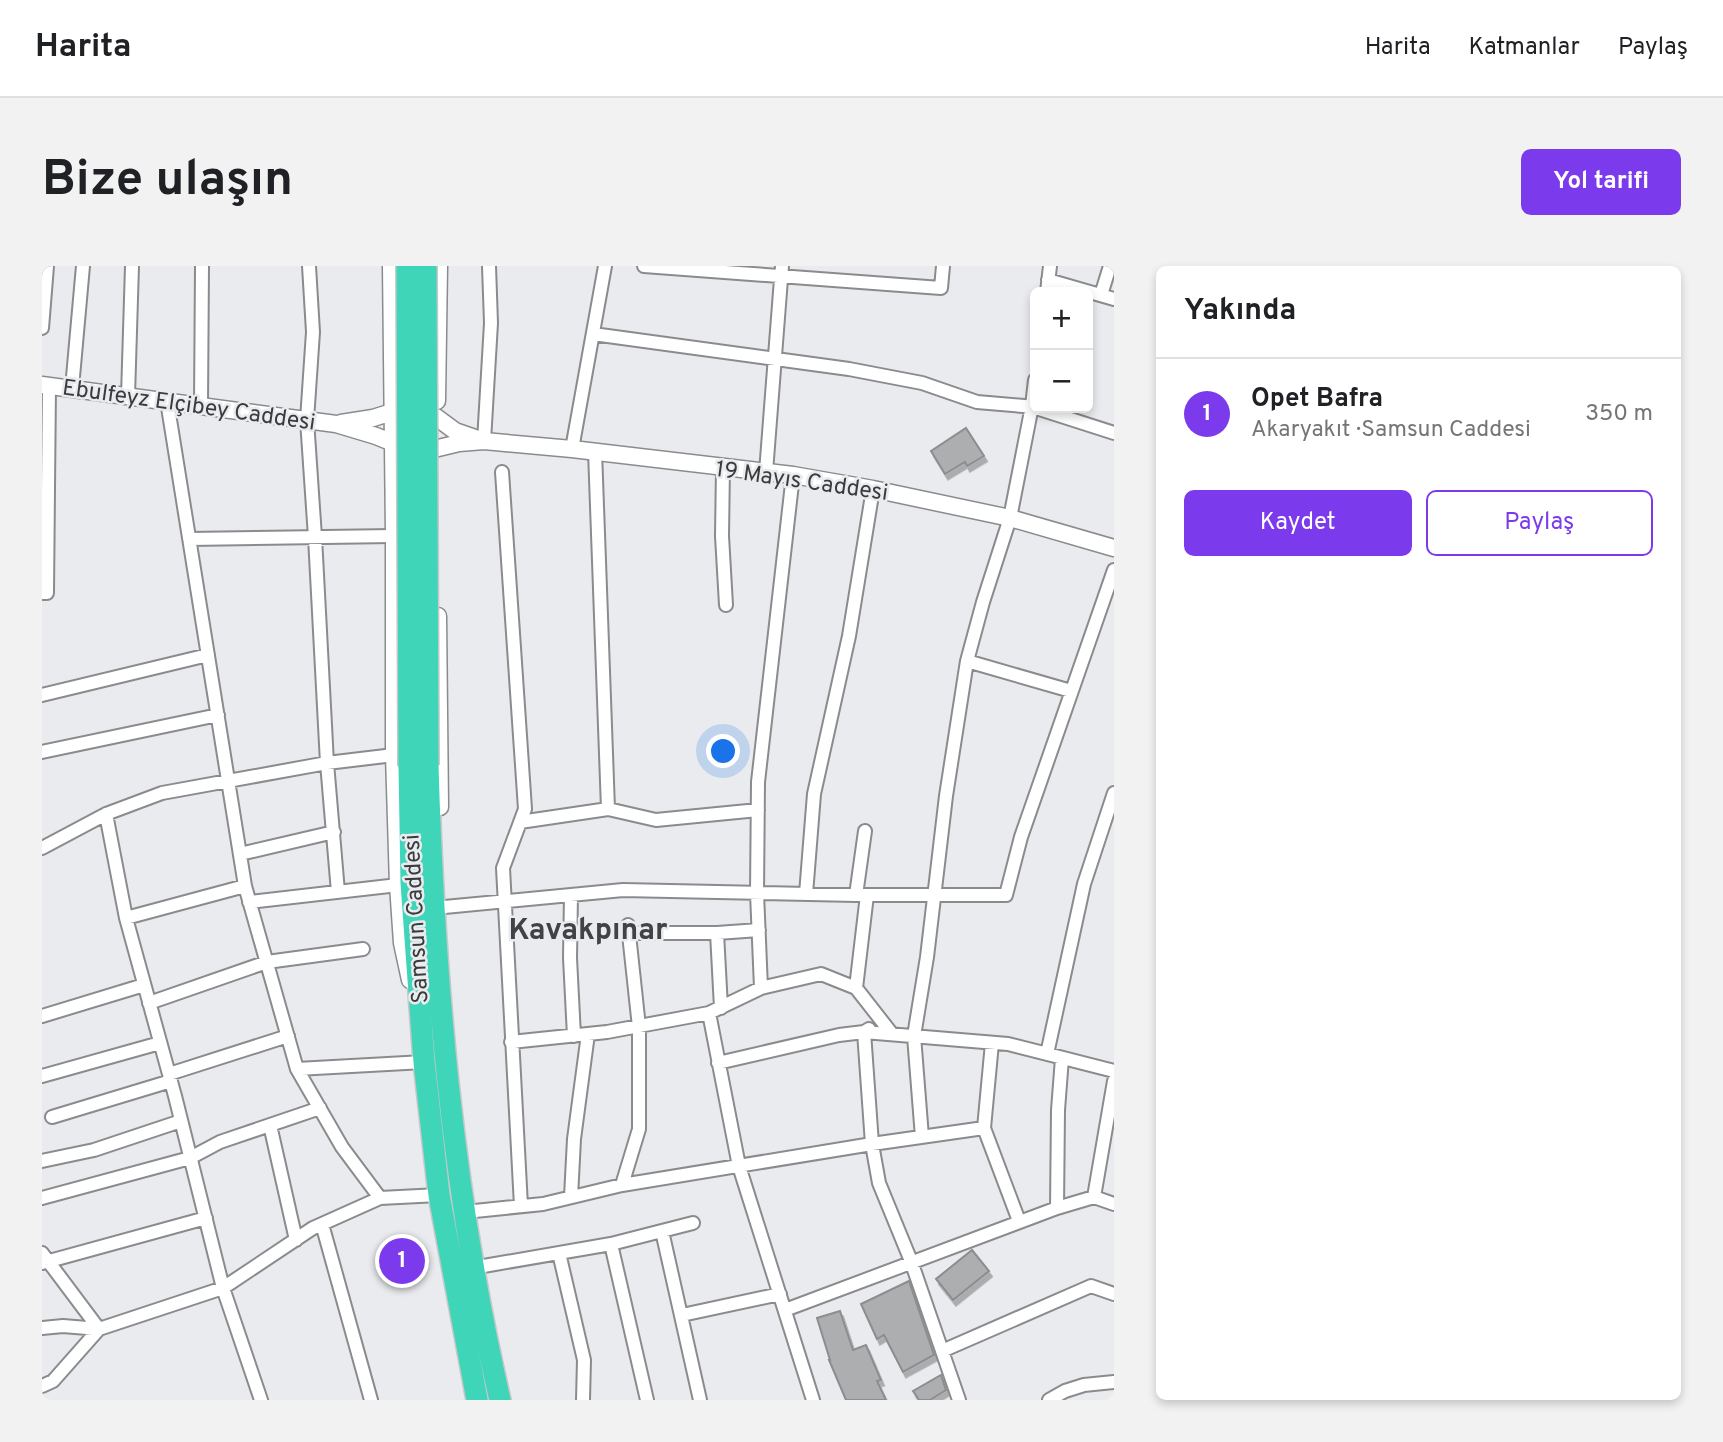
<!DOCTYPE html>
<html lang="tr">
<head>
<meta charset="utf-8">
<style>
  :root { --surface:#fff; --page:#f2f2f2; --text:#202124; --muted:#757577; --line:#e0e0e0; --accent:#7c3aed }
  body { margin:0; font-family:Overpass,sans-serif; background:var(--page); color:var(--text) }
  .controls { position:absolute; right:21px; top:21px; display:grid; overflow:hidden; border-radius:10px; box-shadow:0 4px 10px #0003 }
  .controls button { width:63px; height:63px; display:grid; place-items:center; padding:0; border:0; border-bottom:2px solid var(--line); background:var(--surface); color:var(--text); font:35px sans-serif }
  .you { position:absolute; left:682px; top:486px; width:24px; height:24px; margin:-18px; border:5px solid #fff; border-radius:50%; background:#1a73e8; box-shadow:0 0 0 10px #1a73e833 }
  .badge { display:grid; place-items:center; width:46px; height:46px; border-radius:50%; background:var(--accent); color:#fff; font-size:23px; font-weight:700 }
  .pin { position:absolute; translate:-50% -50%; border:4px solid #fff; box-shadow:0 2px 7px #0006 }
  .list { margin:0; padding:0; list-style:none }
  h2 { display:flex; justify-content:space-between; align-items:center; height:91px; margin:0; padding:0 28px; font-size:30px }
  h2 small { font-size:23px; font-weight:400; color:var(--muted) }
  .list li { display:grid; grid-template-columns:46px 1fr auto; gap:21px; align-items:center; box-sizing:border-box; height:112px; padding:0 28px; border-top:2px solid var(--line) }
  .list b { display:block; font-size:26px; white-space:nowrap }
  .list p { margin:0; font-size:23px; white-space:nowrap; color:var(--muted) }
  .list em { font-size:23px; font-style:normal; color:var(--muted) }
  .actions { display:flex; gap:14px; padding:21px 28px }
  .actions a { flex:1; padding:16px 0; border:2px solid var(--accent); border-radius:10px; text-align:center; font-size:24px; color:var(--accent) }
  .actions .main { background:var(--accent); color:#fff }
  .map { position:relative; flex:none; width:1072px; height:1134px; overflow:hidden; border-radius:10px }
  header { display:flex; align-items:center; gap:42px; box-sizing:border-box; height:98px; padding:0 35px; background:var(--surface); border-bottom:2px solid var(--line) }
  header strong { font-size:33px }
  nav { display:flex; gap:38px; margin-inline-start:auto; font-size:24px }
  .intro { display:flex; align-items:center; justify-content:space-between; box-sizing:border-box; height:168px; padding:0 42px }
  h1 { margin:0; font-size:49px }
  .button { padding:18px 32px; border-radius:10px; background:var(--accent); color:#fff; font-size:24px; font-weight:700 }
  main { display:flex; gap:42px; padding:0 42px }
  aside { flex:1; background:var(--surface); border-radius:10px; box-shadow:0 4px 10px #0003 }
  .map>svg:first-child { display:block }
  .building { fill:#acaeb0; stroke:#8c8d8f; stroke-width:2; filter:url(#shadow) }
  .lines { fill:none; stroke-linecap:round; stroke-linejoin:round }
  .street-casing { stroke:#898b8d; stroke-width:16 }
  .secondary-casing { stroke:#898b8d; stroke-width:19 }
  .highway-casing { stroke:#c8c8c8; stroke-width:24 }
  .street { stroke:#fff; stroke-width:12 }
  .secondary { stroke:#fff; stroke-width:16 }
  .highway { stroke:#3ed5b9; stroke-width:21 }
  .highway-bridge-casing { stroke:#c8c8c8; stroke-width:24; stroke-linecap:butt }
  .highway-bridge { stroke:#3ed5b9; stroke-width:21 }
  .labels { text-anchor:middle; stroke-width:5; stroke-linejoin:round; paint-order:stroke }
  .street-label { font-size:23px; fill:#3a3b3c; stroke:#eaebee }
  .district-label { font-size:30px; font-weight:bold; fill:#404244; stroke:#eaebee }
</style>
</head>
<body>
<header>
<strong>Harita</strong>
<nav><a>Harita</a><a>Katmanlar</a><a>Paylaş</a></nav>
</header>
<div class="intro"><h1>Bize ulaşın</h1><a class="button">Yol tarifi</a></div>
<main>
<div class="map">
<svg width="1072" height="1134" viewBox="0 0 1072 1134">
  <defs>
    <filter id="shadow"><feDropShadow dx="3" dy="5.5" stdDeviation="0" flood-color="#0004"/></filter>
  </defs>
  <rect width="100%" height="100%" fill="#eaebee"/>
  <path class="building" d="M924,162L942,190L925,200L923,196L903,208L889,185Z
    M930,984L947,1005L911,1034L894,1013Z
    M867,1015L892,1089L861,1106L842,1069L835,1073L819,1038Z
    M798,1045L811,1084L824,1079L839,1114L835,1115L844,1134H804L787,1094H788L775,1052Z
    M899,1109L904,1124L888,1134H877L871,1125Z"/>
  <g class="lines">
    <g class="street-casing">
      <path id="street" d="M267,0L271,66L265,154L273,271L285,497L296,626
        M602,0L899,22L901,0
        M1006,14L1072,33
        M1005,26L1008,0
        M1059,29L1068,0
        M0,62L5,0
        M551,68L807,103L880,117L935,136L993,141
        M30,122L41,0
        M86,130L90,0
        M125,135L203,620L255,803L300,881L338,932
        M159,139L160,0
        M994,142L1072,167
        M442,175L449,57L447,0
        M530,183L563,0
        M553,185L566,543
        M681,201L680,270L684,339
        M460,206L483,543L461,602L479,940
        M724,206L740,0
        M147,273L352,270
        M0,327H5L7,120
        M925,395L1029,425
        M0,429L166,389
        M0,486L176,449
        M64,548L84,652L133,830L181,1022L219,1134
        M478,556L566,543L614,554L716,544
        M0,582L64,548L120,527L285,497L352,489
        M198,588L292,566
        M764,628L772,528L807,370L831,223
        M529,629L528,692L532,770
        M814,629L823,565
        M207,636L356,619
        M392,642L581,624L814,629H964L979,571L1072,304
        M84,652L203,620
        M587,667H675L717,664
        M675,667L679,742
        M719,722L715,627L716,516L751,209
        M814,722L825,629
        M107,737L225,696L321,683
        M667,747L697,900L771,1134
        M0,750L102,719
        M469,776L565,766L667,747L719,722L779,708L814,722L850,768
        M950,777L942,862L977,955
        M1005,788L1042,618L1072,527
        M676,797L797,769L822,766L827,763
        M255,803L382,796
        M127,808L246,770
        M0,810L118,777
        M10,851L129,815
        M228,859L254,974
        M880,871L872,770L885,691L904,530L925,395L941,336L968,252L990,140L993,114
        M0,895L52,884L139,855
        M580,919L597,863V761L586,659
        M529,931L532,873L546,768
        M1052,931L1072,815
        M0,932L148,892L178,876L278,842
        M1015,942L1016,844L1020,792
        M423,946L501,938L580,919L830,878L942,862
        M280,958L329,1134
        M620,965L658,1134
        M569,978L605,1134
        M0,987L57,1063
        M517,987L542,1094L541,1134
        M0,997L164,952
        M430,1002L569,978L651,957
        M743,1044L1015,942L1052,931L1072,938
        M640,1049L738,1028
        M0,1062L21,1060L57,1063
        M900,1085L1049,1020L1072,1028
        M0,1120L11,1115L57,1063L181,1022L271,962L338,932L397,929
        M917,1134L869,995L837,917L830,878L822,766L966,778L1072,805
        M1007,1134L1023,1125L1042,1119L1072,1116"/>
    </g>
    <g class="secondary-casing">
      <path id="secondary" d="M349,0L352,270V489L356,619L360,677L368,714
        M0,119L294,158L334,170L361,181L376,184H388L417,177L442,175L530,183L751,209L831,223L968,252L1072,282
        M395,135L397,0
        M299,157L331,152L350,146L375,145L394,151L413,165L436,173
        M396,350L398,541"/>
    </g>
    <g class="highway-casing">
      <path id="highway" d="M386,499C392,712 410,926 458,1134
        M367,500L369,617L382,796L397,929L435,1134"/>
    </g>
    <use href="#street" class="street"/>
    <use href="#secondary" class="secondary"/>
    <use href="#highway" class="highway"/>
    <g class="highway-bridge-casing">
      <path id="highway-bridge" d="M365,0L367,500
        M384,0L386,499"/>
    </g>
    <use href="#highway-bridge" class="highway-bridge"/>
  </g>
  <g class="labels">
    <g class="street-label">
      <text transform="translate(147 138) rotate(8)" y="8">Ebulfeyz Elçibey Caddesi</text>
      <text transform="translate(760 214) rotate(8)" y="8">19 Mayıs Caddesi</text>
      <text transform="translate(373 653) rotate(-93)" y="8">Samsun Caddesi</text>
    </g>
    <g class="district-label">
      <text x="546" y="673">Kavakpınar</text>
    </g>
  </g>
</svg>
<div class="controls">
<button>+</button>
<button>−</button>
</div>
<div class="you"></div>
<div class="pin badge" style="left:360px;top:995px">1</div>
</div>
<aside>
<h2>Yakında<small></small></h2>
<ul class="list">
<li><span class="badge">1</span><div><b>Opet Bafra</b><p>Akaryakıt · Samsun Caddesi</p></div><em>350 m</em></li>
</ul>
<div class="actions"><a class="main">Kaydet</a><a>Paylaş</a></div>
</aside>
</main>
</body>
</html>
